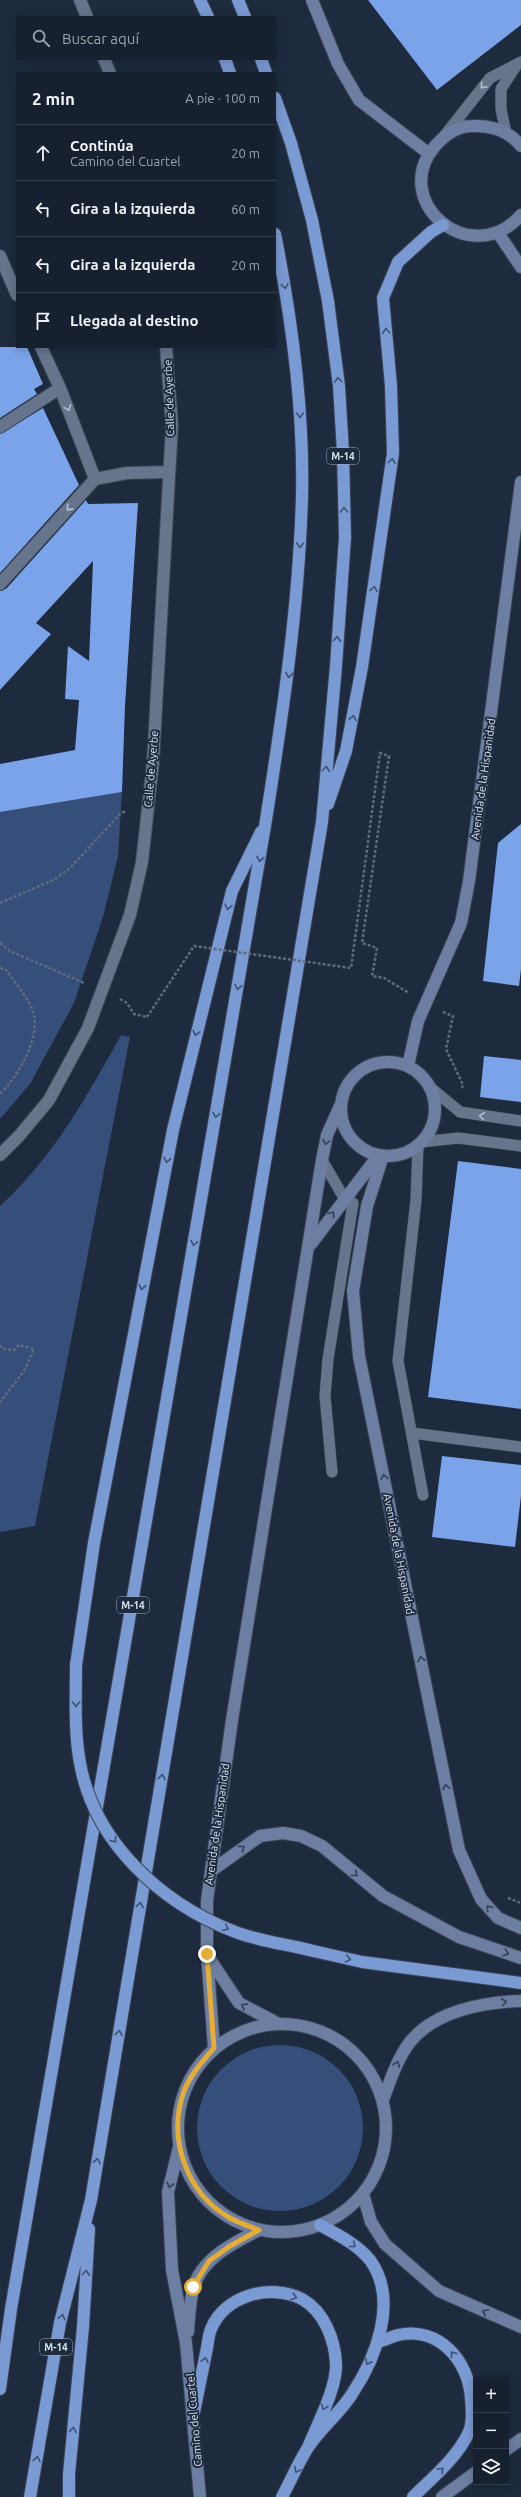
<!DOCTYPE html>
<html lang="es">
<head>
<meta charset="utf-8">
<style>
  :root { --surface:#16202e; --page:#1f2836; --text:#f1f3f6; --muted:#9ea3aa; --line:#353e4a }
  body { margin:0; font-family:Ubuntu,sans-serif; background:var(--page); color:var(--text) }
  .controls { position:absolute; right:12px; bottom:12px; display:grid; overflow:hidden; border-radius:0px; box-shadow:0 2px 10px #0003 }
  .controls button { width:36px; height:36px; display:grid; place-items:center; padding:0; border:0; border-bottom:1px solid var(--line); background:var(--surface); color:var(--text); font:20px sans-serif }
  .stop { position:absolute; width:12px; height:12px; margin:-9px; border:3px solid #e5ad36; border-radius:50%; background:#fff }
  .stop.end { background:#e5ad36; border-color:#fff; box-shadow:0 1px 4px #0008 }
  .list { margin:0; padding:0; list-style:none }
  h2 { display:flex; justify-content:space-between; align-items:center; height:52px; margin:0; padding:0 16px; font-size:17px }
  h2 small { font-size:13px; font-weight:400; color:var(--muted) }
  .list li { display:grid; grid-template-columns:26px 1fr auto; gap:12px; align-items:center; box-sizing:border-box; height:56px; padding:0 16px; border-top:1px solid var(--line) }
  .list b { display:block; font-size:15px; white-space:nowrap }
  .list p { margin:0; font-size:13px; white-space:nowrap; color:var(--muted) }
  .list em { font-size:13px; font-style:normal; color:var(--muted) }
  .icon { flex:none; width:22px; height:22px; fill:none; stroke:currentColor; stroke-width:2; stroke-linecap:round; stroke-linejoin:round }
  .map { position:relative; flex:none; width:521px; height:2497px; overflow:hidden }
  .search { position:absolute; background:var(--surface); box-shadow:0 2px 10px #0003; left:16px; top:16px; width:260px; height:44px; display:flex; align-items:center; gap:10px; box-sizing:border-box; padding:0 14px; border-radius:0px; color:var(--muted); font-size:15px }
  .panel { position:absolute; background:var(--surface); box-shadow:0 2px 10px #0003; left:16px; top:72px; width:260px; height:276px; border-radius:0px }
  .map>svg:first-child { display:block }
  .green { fill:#354e7a }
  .building { fill:#7ba3e9 }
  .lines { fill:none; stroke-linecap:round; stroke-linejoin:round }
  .lane-casing { stroke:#3a4455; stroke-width:12 }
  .street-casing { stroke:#3a4455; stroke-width:14 }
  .secondary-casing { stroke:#3a4455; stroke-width:14 }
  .highway-casing { stroke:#3a4455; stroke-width:14 }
  .path { stroke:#606b7d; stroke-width:2.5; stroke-dasharray:3 2; stroke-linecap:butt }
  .lane { stroke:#66748c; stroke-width:11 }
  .street { stroke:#66748c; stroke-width:12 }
  .secondary { stroke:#6c7fa2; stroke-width:12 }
  .highway { stroke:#7a9ad4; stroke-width:12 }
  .highway-bridge-casing { stroke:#3a4455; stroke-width:14; stroke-linecap:butt }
  .path-bridge { stroke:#606b7d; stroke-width:2.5; stroke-dasharray:3 2; stroke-linecap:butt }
  .highway-bridge { stroke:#7a9ad4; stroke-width:12 }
  .oneway { stroke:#b7c1d2 }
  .oneway2 { stroke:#3e5172 }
  .oneway3 { stroke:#323f57 }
  .route { stroke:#e5ad36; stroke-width:5 }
  .labels { text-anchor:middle; stroke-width:4; stroke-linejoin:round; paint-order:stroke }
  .shield { fill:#1e2a3e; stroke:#a2abbb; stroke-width:1 }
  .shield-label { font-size:10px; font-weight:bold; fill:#dae2f0 }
  .street-label { font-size:11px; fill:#dae2f0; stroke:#1e2a3e }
</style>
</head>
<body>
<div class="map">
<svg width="521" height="2497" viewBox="0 0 521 2497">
  <rect width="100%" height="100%" fill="#1e2a3e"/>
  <path class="green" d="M122,792L118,856L103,917L74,1003L30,1084L0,1119V812Z
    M121,1035L130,1037L35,1526L0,1532V1206C53,1158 87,1096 121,1035Z
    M197 2128a83 83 0 1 1 166 0a83 83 0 1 1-166 0Z"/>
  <path class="building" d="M368,0H521V25L437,90Z
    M0,347H27L43,384L34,389L37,394L0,418Z
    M43,408L79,485L0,573V434Z
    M86,500L88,504L138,503L125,706L122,792L0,812V764L75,750L79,700L65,699L68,646L89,661L93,561L36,623L51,634L0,690V591L6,589Z
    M521,824V969L519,986L483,981L498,843Z
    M484,1056L521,1060V1102L480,1097Z
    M458,1161L521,1169V1409L428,1397Z
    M442,1456L521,1465V1496L515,1547L432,1537Z"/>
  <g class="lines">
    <g class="lane-casing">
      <path id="lane" d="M506,133L501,109V89L516,66
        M445,135L490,78L521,62
        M430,1087L460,1112L521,1121
        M422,1142L458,1138L521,1146
        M418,1145L416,1200L398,1361L423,1495
        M322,1160L344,1198L352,1203
        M412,1433L521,1447
        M332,1472L325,1396L328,1359L353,1203"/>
    </g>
    <g class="street-casing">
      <path id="street" d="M80,0L87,17
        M104,59L110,73
        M0,256L17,295
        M41,347L60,388L95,479
        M0,427L60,388
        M95,479L127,473L168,472
        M0,584L95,479
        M0,1155L19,1136L49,1100L88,1028L130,915L142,862L153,762L172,425L166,347"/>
    </g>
    <g class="secondary-casing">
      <path id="secondary" d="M312,0L338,64L359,100L428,153
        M521,146C509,131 491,125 472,126C457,126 446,134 436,145C387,200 471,272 521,215
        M498,233L521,267
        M341 1109a47 47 0 1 1 94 0a47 47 0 1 1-94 0Z
        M408,1066L418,1021L461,923L469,881L521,482
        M383,1156L367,1206L353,1291L359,1356L459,1850L481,1899L498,1918L521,1928
        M311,1244L378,1156
        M211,1871L260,1836L283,1833L301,1836L322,1846L383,1896L459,1937L521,1958
        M207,1955L239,2003L279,2024
        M178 2128a104 104 0 1 1 208 0a104 104 0 1 1-208 0Z
        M214,2048L207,1954V1901L211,1871L232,1720L322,1160L327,1135L340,1106
        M383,2100C390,2081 397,2059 410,2042C435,2011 483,2002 521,2001
        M179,2147L168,2192L172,2270L186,2343L200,2497
        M363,2194L371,2222L385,2244L439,2291L521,2327
        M188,2332C189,2318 190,2302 193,2289C201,2258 234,2243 259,2230
        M506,2450L521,2439
        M442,2497L476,2472"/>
    </g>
    <g class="highway-casing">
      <path id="highway" d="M200,0L208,17
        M238,0L245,17
        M225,59L230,73
        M261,59L266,73
        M328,804L346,751L362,667L393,453L391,386L383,298L398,262L431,232L443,225
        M76,1665L94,1543L173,1130L232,891L261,832
        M309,1950L362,1962L521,1983
        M378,2342C385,2340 391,2337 398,2335C439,2326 469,2361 471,2399C472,2409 473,2423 469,2432C457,2458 433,2477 413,2497
        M0,2389L11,2309L266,820C283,712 299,605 302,496C304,408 292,320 275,234
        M194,2412C198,2392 202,2373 206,2353C208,2345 208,2336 211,2329C225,2295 271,2283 302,2299C325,2312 335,2341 336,2364C337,2387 318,2423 309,2445
        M30,2497L60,2323L91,2200L322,822L336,666L345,537L343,452L339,386L328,301L312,220L291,143L275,98
        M69,2497V2474L83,2327L89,2229
        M282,2497C291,2480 299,2461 309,2446C322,2427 340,2413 352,2394C376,2358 399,2300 370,2260C357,2244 338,2235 320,2225"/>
    </g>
    <path class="path" d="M0,903L55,879L70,868L122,812H127
      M0,943L10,951L84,983
      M377,948L372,976L384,978L409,993
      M0,968L6,970C14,981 31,1002 34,1014C39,1041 18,1076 0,1094
      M120,999L127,1003L134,1014L147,1017
      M443,1012L453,1016L446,1049L463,1085L462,1088
      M0,1345L3,1349L14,1350L19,1345L34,1349L24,1371L0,1402
      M508,1898L521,1903"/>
    <use href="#lane" class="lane"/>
    <use href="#street" class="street"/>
    <use href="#secondary" class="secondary"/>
    <use href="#highway" class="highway"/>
    <g class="highway-bridge-casing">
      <path id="highway-bridge" d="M76,1665C76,1698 74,1731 80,1763C94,1842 161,1903 233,1931C257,1941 285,1944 309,1950"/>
    </g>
    <path class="path-bridge" d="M147,1017L194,946L351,968L380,753L389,756L362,943L377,948"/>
    <use href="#highway-bridge" class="highway-bridge"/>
  </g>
  <defs><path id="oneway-chevron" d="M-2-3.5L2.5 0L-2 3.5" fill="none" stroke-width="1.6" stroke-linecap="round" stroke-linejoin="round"/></defs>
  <g class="oneway">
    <use href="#oneway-chevron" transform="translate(483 86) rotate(131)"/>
    <use href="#oneway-chevron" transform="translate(68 408) rotate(69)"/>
    <use href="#oneway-chevron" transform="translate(69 508) rotate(132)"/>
    <use href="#oneway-chevron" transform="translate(482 1116) rotate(-172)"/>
  </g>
  <g class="oneway2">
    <use href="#oneway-chevron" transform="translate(285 286) rotate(79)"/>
    <use href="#oneway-chevron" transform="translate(386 331) rotate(-95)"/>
    <use href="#oneway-chevron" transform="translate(338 380) rotate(-97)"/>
    <use href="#oneway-chevron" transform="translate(300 415) rotate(88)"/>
    <use href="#oneway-chevron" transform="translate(392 461) rotate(-83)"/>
    <use href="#oneway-chevron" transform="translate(344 510) rotate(-91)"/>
    <use href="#oneway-chevron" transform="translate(300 545) rotate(93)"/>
    <use href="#oneway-chevron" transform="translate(374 589) rotate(-81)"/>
    <use href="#oneway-chevron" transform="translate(337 639) rotate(-86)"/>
    <use href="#oneway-chevron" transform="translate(289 675) rotate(96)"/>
    <use href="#oneway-chevron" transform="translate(353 718) rotate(-79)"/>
    <use href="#oneway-chevron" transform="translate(326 769) rotate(-85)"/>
    <use href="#oneway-chevron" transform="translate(260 859) rotate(100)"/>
    <use href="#oneway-chevron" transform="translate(228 907) rotate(104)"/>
    <use href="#oneway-chevron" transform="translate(238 987) rotate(100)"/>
    <use href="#oneway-chevron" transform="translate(196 1033) rotate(104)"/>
    <use href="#oneway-chevron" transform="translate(216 1115) rotate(100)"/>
    <use href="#oneway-chevron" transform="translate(167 1160) rotate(101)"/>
    <use href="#oneway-chevron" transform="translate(194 1243) rotate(100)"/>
    <use href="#oneway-chevron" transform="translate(142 1287) rotate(101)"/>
    <use href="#oneway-chevron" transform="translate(76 1704) rotate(90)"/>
    <use href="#oneway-chevron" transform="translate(162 1777) rotate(-80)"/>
    <use href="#oneway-chevron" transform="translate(114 1840) rotate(52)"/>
    <use href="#oneway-chevron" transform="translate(140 1905) rotate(-80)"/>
    <use href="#oneway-chevron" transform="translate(226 1928) rotate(25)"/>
    <use href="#oneway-chevron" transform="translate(348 1959) rotate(12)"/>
    <use href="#oneway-chevron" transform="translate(119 2033) rotate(-80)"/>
    <use href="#oneway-chevron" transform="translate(97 2161) rotate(-80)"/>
    <use href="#oneway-chevron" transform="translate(353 2245) rotate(38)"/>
    <use href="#oneway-chevron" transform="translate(86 2273) rotate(-87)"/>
    <use href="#oneway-chevron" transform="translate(294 2297) rotate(18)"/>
    <use href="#oneway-chevron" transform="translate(62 2317) rotate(-76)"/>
    <use href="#oneway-chevron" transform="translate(453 2354) rotate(-128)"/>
    <use href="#oneway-chevron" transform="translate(205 2360) rotate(-78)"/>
    <use href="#oneway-chevron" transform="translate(368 2362) rotate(116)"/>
    <use href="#oneway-chevron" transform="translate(324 2407) rotate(111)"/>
    <use href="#oneway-chevron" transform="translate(73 2430) rotate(-84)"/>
    <use href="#oneway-chevron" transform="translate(37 2459) rotate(-80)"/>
    <use href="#oneway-chevron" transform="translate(297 2470) rotate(118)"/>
    <use href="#oneway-chevron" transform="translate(441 2470) rotate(-45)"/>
  </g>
  <g class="oneway3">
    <use href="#oneway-chevron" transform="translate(326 1142) rotate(102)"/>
    <use href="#oneway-chevron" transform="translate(332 1214) rotate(-54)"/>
    <use href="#oneway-chevron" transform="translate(384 1477) rotate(-101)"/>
    <use href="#oneway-chevron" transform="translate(421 1659) rotate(-101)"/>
    <use href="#oneway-chevron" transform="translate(446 1787) rotate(-101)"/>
    <use href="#oneway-chevron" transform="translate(242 1848) rotate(-36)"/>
    <use href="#oneway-chevron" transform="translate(355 1874) rotate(39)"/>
    <use href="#oneway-chevron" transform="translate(489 1908) rotate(-131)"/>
    <use href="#oneway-chevron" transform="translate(506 1953) rotate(18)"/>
    <use href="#oneway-chevron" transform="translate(504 2002) rotate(-8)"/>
    <use href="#oneway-chevron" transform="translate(244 2006) rotate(-152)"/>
    <use href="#oneway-chevron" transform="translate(397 2064) rotate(-68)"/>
    <use href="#oneway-chevron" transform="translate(170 2185) rotate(103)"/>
    <use href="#oneway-chevron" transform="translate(485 2312) rotate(-155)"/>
  </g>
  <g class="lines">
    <path class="route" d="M193,2287L209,2261L230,2246L259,2230C249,2226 239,2223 230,2218C187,2194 168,2140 183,2094C189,2076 202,2062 214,2048L207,1954"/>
  </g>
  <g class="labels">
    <g class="shield">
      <rect x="327" y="448" width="32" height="16" rx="3"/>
      <rect x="117" y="1597" width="32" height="16" rx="3"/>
      <rect x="40" y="2339" width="32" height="16" rx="3"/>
    </g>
    <g class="shield-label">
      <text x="343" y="460">M-14</text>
      <text x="133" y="1609">M-14</text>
      <text x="56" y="2351">M-14</text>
    </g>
    <g class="street-label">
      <text transform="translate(169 398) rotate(-92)" y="4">Calle de Ayerbe</text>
      <text transform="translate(151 769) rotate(-85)" y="4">Calle de Ayerbe</text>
      <text transform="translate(483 779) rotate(-82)" y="4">Avenida de la Hispanidad</text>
      <text transform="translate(399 1554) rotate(79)" y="4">Avenida de la Hispanidad</text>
      <text transform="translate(217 1824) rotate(-82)" y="4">Avenida de la Hispanidad</text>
      <text transform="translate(194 2420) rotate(-95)" y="4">Camino del Cuartel</text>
    </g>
  </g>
</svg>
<div class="controls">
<button>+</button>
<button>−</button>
<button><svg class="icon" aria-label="layers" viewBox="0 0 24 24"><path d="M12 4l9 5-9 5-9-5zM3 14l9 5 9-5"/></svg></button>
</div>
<div class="stop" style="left:193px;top:2287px"></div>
<div class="stop end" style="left:207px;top:1954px"></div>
<div class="search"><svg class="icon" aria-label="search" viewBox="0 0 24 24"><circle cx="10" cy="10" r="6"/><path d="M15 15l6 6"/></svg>Buscar aquí</div>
<section class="panel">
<h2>2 min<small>A pie · 100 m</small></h2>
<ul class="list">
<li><svg class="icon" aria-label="ahead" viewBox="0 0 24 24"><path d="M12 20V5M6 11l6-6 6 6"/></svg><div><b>Continúa</b><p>Camino del Cuartel</p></div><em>20 m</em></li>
<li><svg class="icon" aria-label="left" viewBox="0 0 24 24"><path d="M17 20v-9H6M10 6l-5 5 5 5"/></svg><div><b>Gira a la izquierda</b></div><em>60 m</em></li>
<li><svg class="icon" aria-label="left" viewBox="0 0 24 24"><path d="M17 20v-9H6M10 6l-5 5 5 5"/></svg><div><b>Gira a la izquierda</b></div><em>20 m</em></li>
<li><svg class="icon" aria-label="arrive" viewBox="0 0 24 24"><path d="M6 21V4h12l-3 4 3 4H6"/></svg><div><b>Llegada al destino</b></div></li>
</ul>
</section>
</div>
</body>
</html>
